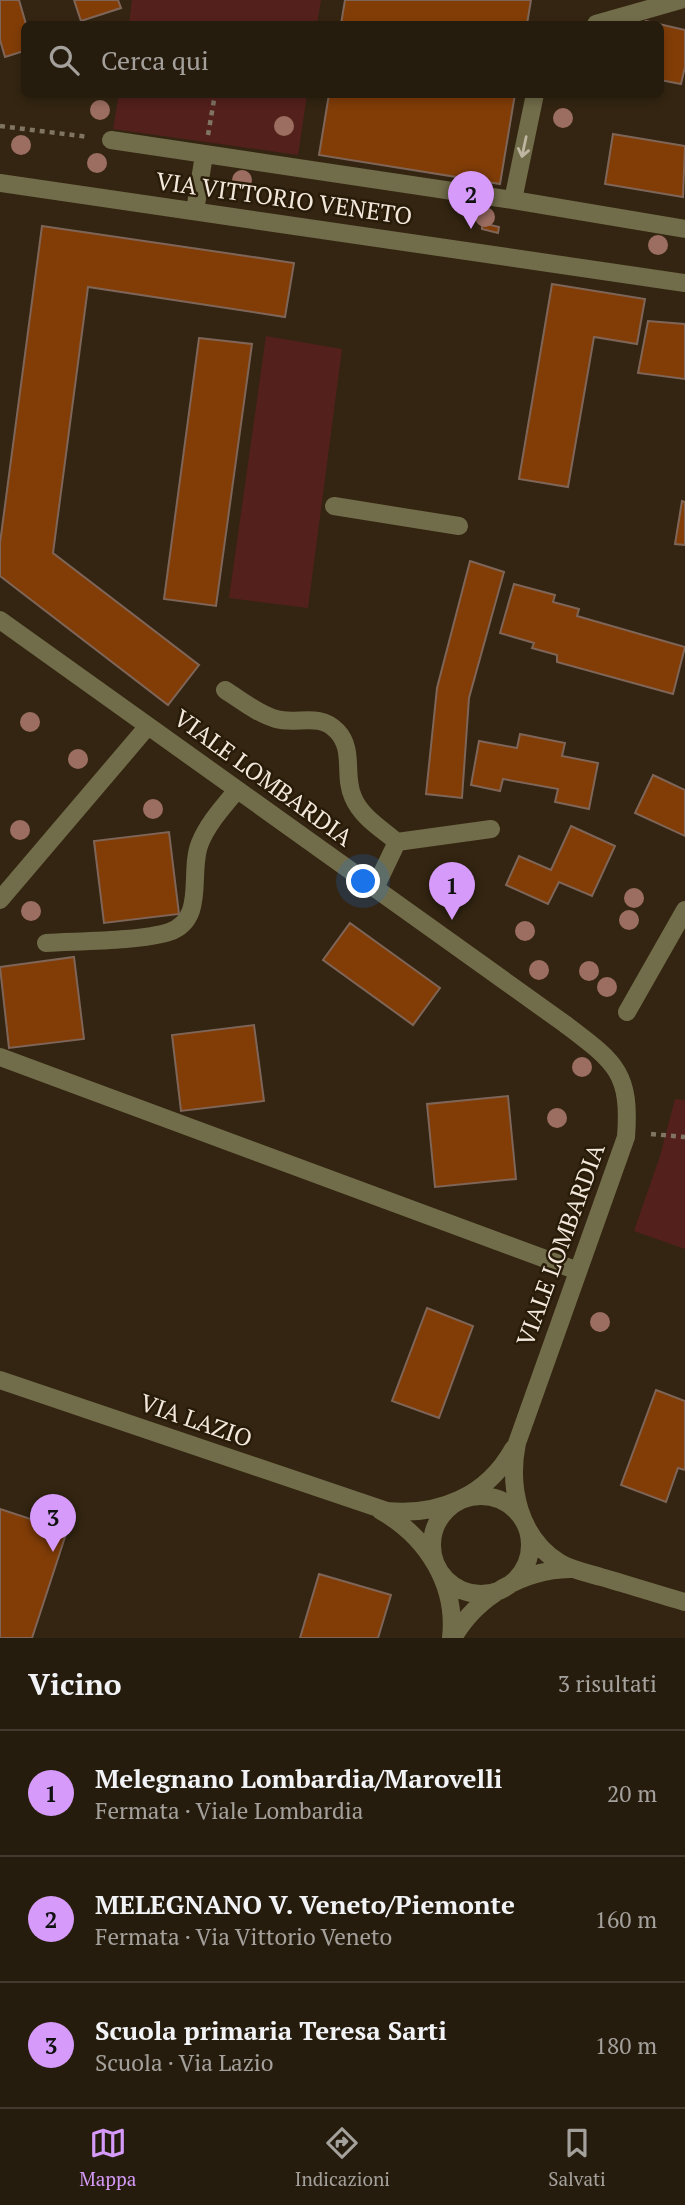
<!DOCTYPE html>
<html lang="it">
<head>
<meta charset="utf-8">
<style>
  :root { --surface:#261c0d; --page:#2e2516; --text:#f1f3f6; --muted:#a4a19d; --line:#423a2e; --accent:#d69bfa }
  body { margin:0; font-family:"PT Serif",serif; background:var(--page); color:var(--text) }
  .you { position:absolute; left:364px; top:882px; width:24px; height:24px; margin:-18px; border:5px solid #fff; border-radius:50%; background:#1a73e8; box-shadow:0 0 0 10px #1a73e833 }
  .badge { display:grid; place-items:center; width:46px; height:46px; border-radius:50%; background:var(--accent); color:#111; font-size:23px; font-weight:700 }
  .pin { position:absolute; translate:-50% -58px; filter:drop-shadow(0 2px 4px #0008) }
  .pin::after { content:''; position:absolute; top:37px; width:24px; height:21px; background:inherit; clip-path:polygon(0 0,100% 0,50% 100%) }
  .list { margin:0; padding:0; list-style:none }
  h2 { display:flex; justify-content:space-between; align-items:center; height:91px; margin:0; padding:0 28px; font-size:30px }
  h2 small { font-size:23px; font-weight:400; color:var(--muted) }
  .list li { display:grid; grid-template-columns:46px 1fr auto; gap:21px; align-items:center; box-sizing:border-box; height:126px; padding:0 28px; border-top:2px solid var(--line) }
  .list b { display:block; font-size:26px; white-space:nowrap }
  .list p { margin:0; font-size:23px; white-space:nowrap; color:var(--muted) }
  .list em { font-size:23px; font-style:normal; color:var(--muted) }
  .icon { flex:none; width:38px; height:38px; fill:none; stroke:currentColor; stroke-width:2; stroke-linecap:round; stroke-linejoin:round }
  .map { position:relative; flex:none; width:685px; height:1638px; overflow:hidden }
  .search { position:absolute; background:var(--surface); box-shadow:0 4px 10px #0003; left:21px; right:21px; top:21px; height:77px; display:flex; align-items:center; gap:18px; box-sizing:border-box; padding:0 24px; border-radius:10px; color:var(--muted); font-size:26px }
  .sheet { height:469px; background:var(--surface) }
  nav { display:flex; justify-content:space-around; align-items:center; box-sizing:border-box; height:98px; border-top:2px solid var(--line); background:var(--surface); font-size:19px; color:var(--muted) }
  nav a { display:grid; justify-items:center; gap:4px }
  nav .on { color:var(--accent) }
  .map>svg:first-child { display:block }
  .green { fill:#54201c }
  .building { fill:#823d07; stroke:#7e6558; stroke-width:2 }
  .lines { fill:none; stroke-linecap:round; stroke-linejoin:round }
  .path { stroke:#807463; stroke-width:4.5; stroke-dasharray:5 5; stroke-linecap:butt }
  .minor { stroke:#716c49; stroke-width:18 }
  .tree { fill:#9c6e61 }
  .oneway { stroke:#beb6a1 }
  .labels { text-anchor:middle; stroke-width:5; stroke-linejoin:round; paint-order:stroke }
  .street-label { font-size:24px; fill:#f2e8dc; stroke:#281b08 }
</style>
</head>
<body>
<div class="map">
<svg width="685" height="1638" viewBox="0 0 685 1638">
  <rect width="100%" height="100%" fill="#332511"/>
  <path class="green" d="M132,0H321L317,24H129Z
    M119,94L307,95L298,155L113,129Z
    M266,336L342,349L308,608L229,598Z
    M675,1099L685,1100V1249L634,1231L660,1156Z"/>
  <path class="building" d="M0,0H19L26,24L24,51L5,57L0,40Z
    M74,0H118L121,8L81,21Z
    M345,0H531L527,24H341Z
    M646,21L685,30V67L681,84L660,80V24H645Z
    M329,94H515L500,184L319,155Z
    M613,134L685,146L683,197L605,184Z
    M482,223L499,227L498,233L482,229Z
    M42,226L294,263L285,317L88,287L53,553L199,665L168,705L0,576V543Z
    M552,284L645,299L637,344L594,337L568,487L519,479Z
    M648,321L685,324V379L638,373Z
    M199,338L252,344L216,606L164,599Z
    M682,501L685,502V545L675,544Z
    M470,561L504,572L469,698L462,798L426,794L437,688Z
    M514,584L555,595L553,602L579,609L577,616L685,647L673,694L557,662V655L532,648L534,643L500,633Z
    M520,734L565,743L562,756L598,763L589,809L555,802L558,789L503,779L500,791L471,785L479,741L517,748Z
    M653,775L685,790V836L635,813Z
    M571,826L615,846L592,896L559,882L548,904L506,885L519,856L551,870Z
    M169,832L179,914L104,923L94,841Z
    M350,923L440,988L413,1025L323,960Z
    M74,957L84,1039L9,1048L0,967Z
    M254,1025L264,1101L181,1111L172,1035Z
    M508,1096L516,1179L435,1187L427,1104Z
    M427,1308L473,1326L439,1418L392,1401Z
    M656,1390L685,1401V1470L678,1468L666,1502L621,1485Z
    M0,1509L67,1531L32,1638H0Z
    M319,1574L391,1595L378,1638H300Z"/>
  <g class="lines">
    <path class="path" d="M0,126L89,137
      M208,135L215,94
      M651,1134L685,1137"/>
    <path class="minor" d="M596,24L680,0
      M111,140L513,200L685,229
      M0,183L685,283
      M513,200L535,94
      M195,211L204,155
      M334,506L459,526
      M0,620L565,1024C615,1062 631,1072 626,1137L517,1443C508,1487 519,1538 560,1563C572,1570 588,1573 601,1577C629,1585 657,1594 685,1602
      M225,690C241,700 258,714 276,719C297,725 319,712 337,731C355,750 343,775 353,797C361,817 382,829 397,842L375,888
      M397,842L491,829
      M0,900L148,726
      M46,943C77,941 142,941 169,932C207,919 188,872 200,843C208,823 224,806 237,790
      M627,1012L685,910
      M0,1057L578,1271
      M0,1380L387,1511C439,1516 487,1496 513,1449
      M432 1545a49 49 0 1 1 98 0a49 49 0 1 1-98 0Z
      M381,1511C427,1537 457,1585 451,1638
      M453,1638C477,1596 523,1570 570,1569"/>
  </g>
  <g class="tree">
    <circle cx="100" cy="110" r="10"/>
    <circle cx="563" cy="118" r="10"/>
    <circle cx="284" cy="126" r="10"/>
    <circle cx="21" cy="145" r="10"/>
    <circle cx="97" cy="163" r="10"/>
    <circle cx="242" cy="180" r="10"/>
    <circle cx="485" cy="217" r="10"/>
    <circle cx="658" cy="245" r="10"/>
    <circle cx="30" cy="722" r="10"/>
    <circle cx="78" cy="759" r="10"/>
    <circle cx="153" cy="809" r="10"/>
    <circle cx="20" cy="830" r="10"/>
    <circle cx="634" cy="898" r="10"/>
    <circle cx="31" cy="911" r="10"/>
    <circle cx="629" cy="920" r="10"/>
    <circle cx="525" cy="931" r="10"/>
    <circle cx="539" cy="970" r="10"/>
    <circle cx="589" cy="971" r="10"/>
    <circle cx="607" cy="987" r="10"/>
    <circle cx="582" cy="1067" r="10"/>
    <circle cx="557" cy="1118" r="10"/>
    <circle cx="600" cy="1322" r="10"/>
  </g>
  <defs><path id="oneway-shaft" d="M-6 0H5M1.5-3L5.5 0L1.5 3" fill="none" stroke-width="1.6" stroke-linecap="round" stroke-linejoin="round" transform="scale(1.75)"/></defs>
  <use class="oneway" href="#oneway-shaft" transform="translate(524 147) rotate(102)"/>
  <g class="labels">
    <g class="street-label">
      <text transform="translate(284 199) rotate(8)" y="8">VIA VITTORIO VENETO</text>
      <text transform="translate(263 778) rotate(36)" y="8">VIALE LOMBARDIA</text>
      <text transform="translate(561 1245) rotate(-70)" y="8">VIALE LOMBARDIA</text>
      <text transform="translate(196 1421) rotate(19)" y="8">VIA LAZIO</text>
    </g>
  </g>
</svg>
<div class="you"></div>
<div class="pin badge" style="left:452px;top:920px">1</div>
<div class="pin badge" style="left:471px;top:229px">2</div>
<div class="pin badge" style="left:53px;top:1552px">3</div>
<div class="search"><svg class="icon" aria-label="search" viewBox="0 0 24 24"><circle cx="10" cy="10" r="6"/><path d="M15 15l6 6"/></svg>Cerca qui</div>
</div>
<section class="sheet">
<h2>Vicino<small>3 risultati</small></h2>
<ul class="list">
<li><span class="badge">1</span><div><b>Melegnano Lombardia/Marovelli</b><p>Fermata · Viale Lombardia</p></div><em>20 m</em></li>
<li><span class="badge">2</span><div><b>MELEGNANO V. Veneto/Piemonte</b><p>Fermata · Via Vittorio Veneto</p></div><em>160 m</em></li>
<li><span class="badge">3</span><div><b>Scuola primaria Teresa Sarti</b><p>Scuola · Via Lazio</p></div><em>180 m</em></li>
</ul>
</section>
<nav>
<a class="on"><svg class="icon" aria-label="map" viewBox="0 0 24 24"><path d="M3 6l6-2 6 2 6-2v14l-6 2-6-2-6 2zM9 4v14M15 6v14"/></svg>Mappa</a>
<a><svg class="icon" aria-label="directions" viewBox="0 0 24 24"><path d="M12 3l9 9-9 9-9-9zM9 14v-3h6M13 9l2 2-2 2"/></svg>Indicazioni</a>
<a><svg class="icon" aria-label="saved" viewBox="0 0 24 24"><path d="M7 4h10v16l-5-4-5 4z"/></svg>Salvati</a>
</nav>
</body>
</html>
